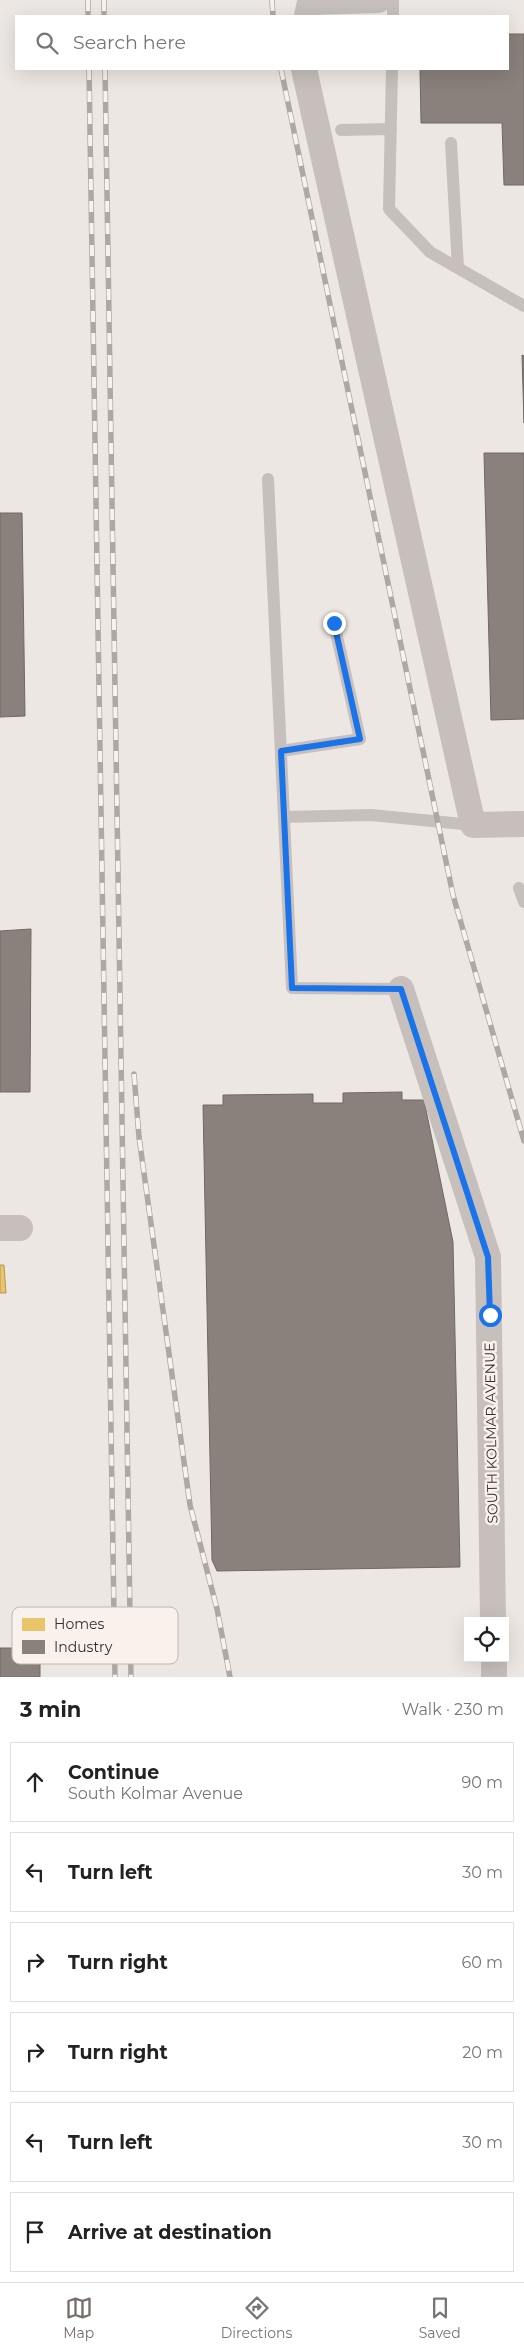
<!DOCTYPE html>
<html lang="en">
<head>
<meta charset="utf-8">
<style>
  :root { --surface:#fff; --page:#f2f2f2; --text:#222; --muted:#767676; --line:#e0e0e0; --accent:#776e6b }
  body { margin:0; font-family:Montserrat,sans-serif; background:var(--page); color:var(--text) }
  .controls { position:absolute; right:15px; bottom:15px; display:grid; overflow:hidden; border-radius:0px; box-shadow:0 5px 20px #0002 }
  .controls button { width:45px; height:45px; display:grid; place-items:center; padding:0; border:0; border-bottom:1px solid var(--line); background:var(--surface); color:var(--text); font:25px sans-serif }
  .stop { position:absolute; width:15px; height:15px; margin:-11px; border:4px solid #1a73e8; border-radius:50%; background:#fff }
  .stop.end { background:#1a73e8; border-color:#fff; box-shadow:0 1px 5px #0008 }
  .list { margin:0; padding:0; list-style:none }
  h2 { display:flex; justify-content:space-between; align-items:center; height:65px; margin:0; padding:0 20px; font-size:21px }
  h2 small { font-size:16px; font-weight:400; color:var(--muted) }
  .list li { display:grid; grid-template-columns:32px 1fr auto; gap:15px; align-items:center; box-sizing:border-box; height:80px; margin:0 10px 10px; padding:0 10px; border:1px solid var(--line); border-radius:0px }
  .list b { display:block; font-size:19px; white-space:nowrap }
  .list p { margin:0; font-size:16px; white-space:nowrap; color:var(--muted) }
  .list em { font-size:16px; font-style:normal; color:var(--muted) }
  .icon { flex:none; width:28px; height:28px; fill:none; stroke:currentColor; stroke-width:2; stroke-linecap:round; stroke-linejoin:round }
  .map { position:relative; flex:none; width:524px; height:1677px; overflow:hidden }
  .search { position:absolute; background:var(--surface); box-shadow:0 5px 20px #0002; left:15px; right:15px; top:15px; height:55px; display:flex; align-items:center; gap:12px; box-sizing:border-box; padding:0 18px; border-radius:0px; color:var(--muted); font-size:19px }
  .sheet { height:605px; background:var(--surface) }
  nav { display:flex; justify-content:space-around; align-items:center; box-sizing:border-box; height:70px; border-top:1px solid var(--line); background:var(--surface); font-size:14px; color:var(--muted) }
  nav a { display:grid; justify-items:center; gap:2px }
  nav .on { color:var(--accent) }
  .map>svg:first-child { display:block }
  .homes { fill:#e9c46a; stroke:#b49757 }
  .industry { fill:#8a817c; stroke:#716863 }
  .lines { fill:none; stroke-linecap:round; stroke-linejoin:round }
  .lane { stroke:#c6bfbb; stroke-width:12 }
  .street { stroke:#c6bfbb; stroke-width:26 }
  .rail-casing { stroke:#aea8a5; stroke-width:5.5 }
  .rail { stroke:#f9f1eb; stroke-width:4; stroke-dasharray:11; stroke-linecap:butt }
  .route { stroke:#1a73e8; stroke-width:6 }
  .labels { text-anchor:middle; stroke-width:5; stroke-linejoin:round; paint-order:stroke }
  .street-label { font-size:14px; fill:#372d2a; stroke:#f9f1eb }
  .key { fill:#f9f1eb; stroke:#bfb6b1; stroke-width:1 }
  .key-label { font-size:14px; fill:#372d2a }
</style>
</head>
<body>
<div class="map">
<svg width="524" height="1677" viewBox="0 0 524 1677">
  <rect width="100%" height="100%" fill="#ede7e3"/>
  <path class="homes" d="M0,1265H4L6,1293H0Z"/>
  <path class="industry" d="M508,34H524V185H504L502,123H421L420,69H508Z
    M522,355L524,356V423Z
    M484,453H524V719L491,720Z
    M0,513H22L25,716L0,717Z
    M31,929L30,1092H0V931Z
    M402,1092V1100H424L453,1242L460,1567L217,1571L212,1560L203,1105H223V1095L313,1094V1103H343V1093Z
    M0,1648H40V1677H0Z"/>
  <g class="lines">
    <path class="lane" d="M393,16V0
      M392,69L389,209L430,252L524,306
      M341,130L391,129
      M451,143L458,268
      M268,479L292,988L401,989
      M281,751L360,739L334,623
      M284,817L371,815L473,825
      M519,888L524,902"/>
    <path class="street" d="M307,16L310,2L378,0
      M304,69L473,825L524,824
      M401,989L488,1257L493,1621
      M0,1228H20
      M494,1658V1677"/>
    <g class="rail-casing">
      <path id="rail" d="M88,0V16
        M104,0V16
        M272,0L273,16
        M89,69L115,1677
        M105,69L131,1677
        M281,69L453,895L524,1141
        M134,1074L139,1137L190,1505L217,1609L230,1677"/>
    </g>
    <use href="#rail" class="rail"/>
  </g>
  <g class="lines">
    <path class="route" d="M334,623L360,739L281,751L292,988L401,989L488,1257L490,1315"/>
  </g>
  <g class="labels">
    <g class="street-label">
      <text transform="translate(491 1433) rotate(-91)" y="5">SOUTH KOLMAR AVENUE</text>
    </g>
  </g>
  <rect x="12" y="1607" width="166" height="57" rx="8" class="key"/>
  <rect x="22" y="1618" width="23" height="13" fill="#e9c46a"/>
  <rect x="22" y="1640" width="23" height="14" fill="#8a817c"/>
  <g class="key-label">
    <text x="54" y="1629">Homes</text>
    <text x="54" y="1652">Industry</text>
  </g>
</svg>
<div class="controls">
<button><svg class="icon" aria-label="locate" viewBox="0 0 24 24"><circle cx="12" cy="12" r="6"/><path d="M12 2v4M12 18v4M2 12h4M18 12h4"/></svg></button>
</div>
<div class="stop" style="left:490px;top:1315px"></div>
<div class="stop end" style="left:334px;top:623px"></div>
<div class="search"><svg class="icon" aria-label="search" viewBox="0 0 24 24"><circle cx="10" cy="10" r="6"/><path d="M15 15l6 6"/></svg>Search here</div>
</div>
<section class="sheet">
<h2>3 min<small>Walk · 230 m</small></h2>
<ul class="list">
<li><svg class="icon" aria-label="ahead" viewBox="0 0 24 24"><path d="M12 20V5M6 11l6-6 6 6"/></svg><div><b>Continue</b><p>South Kolmar Avenue</p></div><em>90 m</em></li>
<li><svg class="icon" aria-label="left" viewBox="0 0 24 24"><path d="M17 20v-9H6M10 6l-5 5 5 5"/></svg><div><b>Turn left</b></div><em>30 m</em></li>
<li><svg class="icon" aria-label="right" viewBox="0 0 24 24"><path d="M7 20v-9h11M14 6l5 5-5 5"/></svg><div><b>Turn right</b></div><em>60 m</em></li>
<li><svg class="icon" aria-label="right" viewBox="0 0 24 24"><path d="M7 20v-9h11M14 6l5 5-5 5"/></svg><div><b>Turn right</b></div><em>20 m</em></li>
<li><svg class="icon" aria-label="left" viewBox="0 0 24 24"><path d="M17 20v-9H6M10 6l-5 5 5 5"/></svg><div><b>Turn left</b></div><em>30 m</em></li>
<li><svg class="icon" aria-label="arrive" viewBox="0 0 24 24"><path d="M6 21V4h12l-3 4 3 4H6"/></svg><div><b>Arrive at destination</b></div></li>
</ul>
</section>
<nav>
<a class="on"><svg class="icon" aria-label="map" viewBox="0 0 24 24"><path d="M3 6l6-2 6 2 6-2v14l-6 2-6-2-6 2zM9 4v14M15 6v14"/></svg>Map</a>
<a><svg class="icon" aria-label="directions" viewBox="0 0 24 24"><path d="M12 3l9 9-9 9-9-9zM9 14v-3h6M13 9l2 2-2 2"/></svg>Directions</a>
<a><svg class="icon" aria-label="saved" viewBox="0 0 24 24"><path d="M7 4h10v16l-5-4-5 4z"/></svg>Saved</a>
</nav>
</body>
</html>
